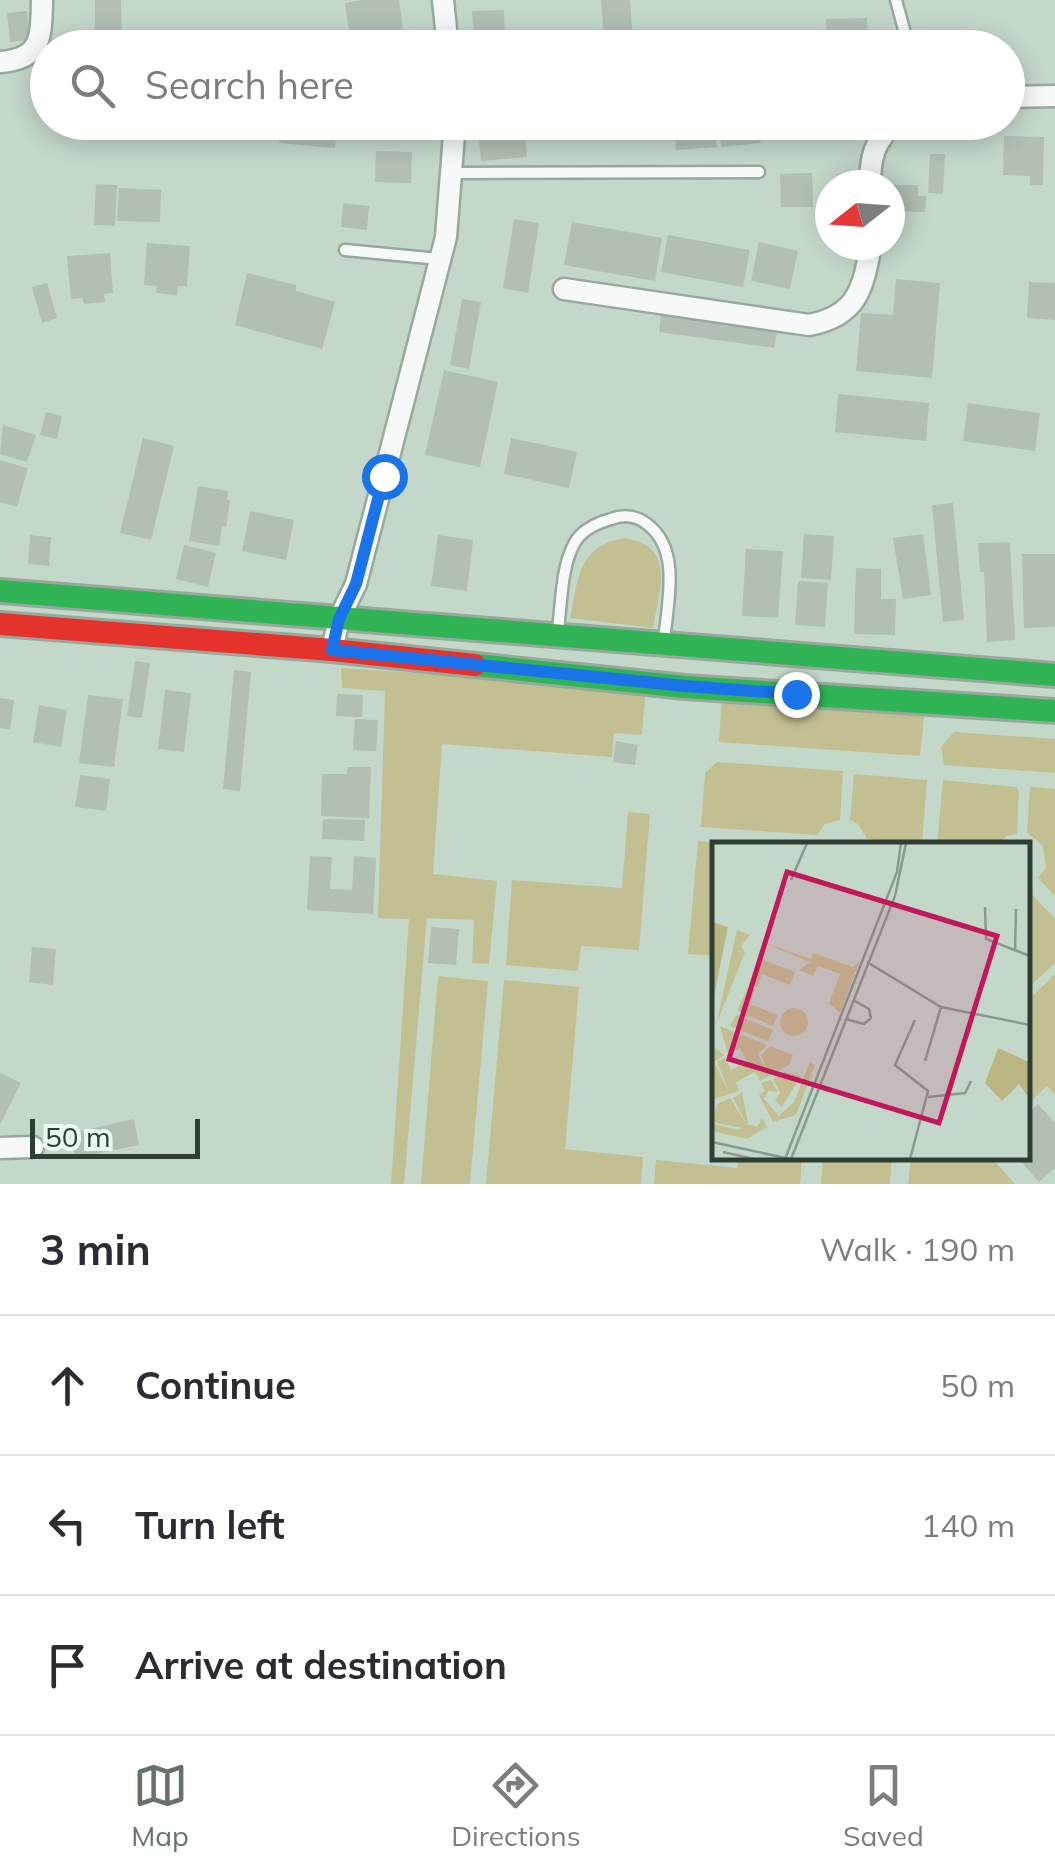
<!DOCTYPE html>
<html lang="en">
<head>
<meta charset="utf-8">
<style>
  :root { --surface:#fff; --page:#f2f2f3; --text:#2b2b33; --muted:#7c7c81; --line:#e1e1e2; --accent:#637368 }
  body { margin:0; font-family:Mulish,sans-serif; background:var(--page); color:var(--text) }
  .compass { position:absolute; left:815px; top:170px; width:90px; height:90px; border-radius:50%; background:var(--surface); box-shadow:0 5px 25px #0003; rotate:253deg }
  .scale { position:absolute; left:30px; bottom:25px; width:170px; box-sizing:border-box; padding-left:10px; border:5px solid #2f3d33; border-top:0; font-size:28px; line-height:35px; white-space:nowrap; color:#2f3d33; -webkit-text-stroke:8px #e9fbee; paint-order:stroke }
  .stop { position:absolute; width:30px; height:30px; margin:-22px; border:8px solid #1a73e8; border-radius:50%; background:#fff }
  .stop.end { background:#1a73e8; border-color:#fff; box-shadow:0 2px 10px #0008 }
  .list { margin:0; padding:0; list-style:none }
  h2 { display:flex; justify-content:space-between; align-items:center; height:130px; margin:0; padding:0 40px; font-size:42px }
  h2 small { font-size:32px; font-weight:400; color:var(--muted) }
  .list li { display:grid; grid-template-columns:65px 1fr auto; gap:30px; align-items:center; box-sizing:border-box; height:140px; padding:0 40px; border-top:2px solid var(--line) }
  .list b { display:block; font-size:38px; white-space:nowrap }
  .list em { font-size:32px; font-style:normal; color:var(--muted) }
  .icon { flex:none; width:55px; height:55px; fill:none; stroke:currentColor; stroke-width:2; stroke-linecap:round; stroke-linejoin:round }
  .map { position:relative; flex:none; width:1055px; height:1184px; overflow:hidden }
  .search { position:absolute; background:var(--surface); box-shadow:0 5px 25px #0003; left:30px; right:30px; top:30px; height:110px; display:flex; align-items:center; gap:25px; box-sizing:border-box; padding:0 35px; border-radius:55px; color:var(--muted); font-size:38px }
  .sheet { height:550px; background:var(--surface) }
  nav { display:flex; justify-content:space-around; align-items:center; box-sizing:border-box; height:140px; border-top:2px solid var(--line); background:var(--surface); font-size:28px; color:var(--muted) }
  nav a { display:grid; justify-items:center; gap:5px }
  nav .on { color:var(--accent) }
  .map>svg:first-child { display:block }
  .green { fill:#c2c092 }
  .building { fill:#b2bfb3 }
  .lines { fill:none; stroke-linecap:round; stroke-linejoin:round }
  .lane-casing { stroke:#99a89d; stroke-width:15 }
  .street-casing { stroke:#99a89d; stroke-width:25 }
  .fast-casing { stroke:#99a89d; stroke-width:28 }
  .jam-casing { stroke:#99a89d; stroke-width:28 }
  .lane { stroke:#f6f9f7; stroke-width:10 }
  .street { stroke:#f6f9f7; stroke-width:20 }
  .fast { stroke:#30b455; stroke-width:22 }
  .jam { stroke:#e5322d; stroke-width:22 }
  .route { stroke:#1a73e8; stroke-width:12 }
  .inset-road { fill:none; stroke:#889a8e; stroke-width:2.5 }
  .view { fill:#c2185b; fill-opacity:0.15; stroke:#c2185b; stroke-width:5 }
  .inset-edge { fill:none; stroke:#2f3d33; stroke-width:5 }
</style>
</head>
<body>
<div class="map">
<svg width="1055" height="1184" viewBox="0 0 1055 1184">
  <rect width="100%" height="100%" fill="#c4d8ca"/>
  <path class="green" d="M625,538C677,546 659,591 653,628L570,618C579,578 577,546 625,538Z
    M341,668L646,688L642,735L614,733L612,757L442,744L433,874L497,881L489,964L472,963L474,920L427,918L404,1184H391L409,919L378,918L385,691L342,688Z
    M722,695L925,708L920,756L719,742Z
    M954,732L1055,739V773L944,765L941,747Z
    M717,762L843,771L840,820L825,824L817,835L701,827L705,773Z
    M854,774L927,780L922,843L867,839L858,824L850,820Z
    M943,780L1016,787L1019,791L1017,834L1007,836L998,844H937Z
    M1030,787L1055,789V896L1038,878L1046,868L1043,846L1027,833Z
    M628,812L650,814L639,950L581,946L578,971L506,965L512,880L622,888Z
    M698,841L726,844H715V956L688,954Z
    M1028,890L1055,919V963L1028,988Z
    M1055,974V1095L1047,1086L1028,1104V1000Z
    M438,976L488,981L470,1184H421Z
    M504,980L579,987L565,1149L643,1157L641,1184H486Z
    M911,1156L991,1157L1015,1184H908Z
    M739,1157H802L800,1184H654L656,1160L737,1168Z
    M823,1157H892L890,1184H821Z"/>
  <path class="building" d="M95,0H121L122,37H95Z
    M363,0H399L403,29L350,37L345,3Z
    M601,0H630L633,38L604,40Z
    M504,10L505,39L474,41L472,11Z
    M27,11L30,40L10,42L7,13Z
    M867,18L868,45L827,46L826,19Z
    M280,122H337L335,148L279,143Z
    M674,122H715L717,147L676,150Z
    M719,122H759L761,143L721,147Z
    M524,126L527,157L481,161L478,131Z
    M1004,136L1044,137L1043,185H1030V176L1003,175Z
    M376,151L412,152L411,183L375,182Z
    M930,154H945L943,194L928,193Z
    M812,173L813,207H781L780,174Z
    M96,184L117,185L115,226L94,225Z
    M890,185H918V196H926L925,212L890,211Z
    M119,188L161,190L160,222L117,221Z
    M343,203L369,206L367,230L341,227Z
    M514,219L539,223L528,293L503,288Z
    M572,222L662,238L655,281L564,265Z
    M668,235L750,250L743,287L661,272Z
    M759,242L798,251L790,289L751,281Z
    M147,243L190,246L187,286H178L177,295L156,293L157,286L144,285Z
    M110,253L113,293L104,294L105,302L84,304L83,298L71,299L67,256Z
    M247,273L296,285V291L335,302L322,349L235,325Z
    M896,279L940,283L932,378L856,371L861,313L893,315Z
    M1029,282L1055,283V320L1027,318Z
    M47,283L57,318L42,323L32,287Z
    M462,299L481,302L469,369L450,365Z
    M661,315L777,332L774,348L659,332Z
    M444,370L498,382L480,467L425,455Z
    M838,394L929,403L926,441L835,432Z
    M968,403L1040,413L1035,451L963,441Z
    M46,412L62,416L57,439L40,435Z
    M3,425L36,435L27,462L0,454Z
    M143,438L174,446L151,540L120,533Z
    M511,438L577,452L569,488L504,474Z
    M0,460L28,468L17,507L0,502Z
    M198,486L228,491L227,499L230,501L226,527H222L219,546L189,541Z
    M953,503L964,620L943,622L932,505Z
    M250,511L294,520L286,560L242,551Z
    M804,534L834,536L831,580L801,578Z
    M923,534L931,595L903,599L893,538Z
    M30,535L51,537L49,566L28,564Z
    M438,535L473,540L467,591L431,586Z
    M1010,542L1015,640L987,642L984,572H980L978,543Z
    M184,545L216,553L208,587L176,579Z
    M746,549L783,551L778,618L742,616Z
    M1022,554H1055V627L1024,628Z
    M856,568L881,569V599H896L895,635L854,634Z
    M798,581L828,583L825,627L795,625Z
    M135,661L150,663L142,718L127,716Z
    M234,670L251,672L240,791L223,789Z
    M165,690L191,693L184,752L158,749Z
    M337,694L363,695L362,717L336,716Z
    M88,695L123,699L114,767L79,763Z
    M0,698L14,700L10,730L0,728Z
    M39,705L67,710L61,747L33,742Z
    M355,719L378,720L376,751L353,750Z
    M616,741L638,745L635,765L613,762Z
    M348,767H371L369,818L321,816L322,774H347Z
    M80,775L110,779L106,811L75,807Z
    M323,819L365,820L364,841L322,839Z
    M310,856L332,857L330,889L352,890L354,856L376,858L373,914L307,910Z
    M431,927L459,929L456,965L428,963Z
    M32,947L56,949L53,985L29,982Z
    M0,1073L21,1083L0,1125Z
    M1038,1104L1055,1123V1168L1039,1182L1016,1156H1028V1113Z
    M134,1119L139,1145L76,1158L71,1133Z"/>
  <g class="lines">
    <g class="lane-casing">
      <path id="lane" d="M896,0L909,48
        M453,173L759,172
        M345,250L439,259
        M557,635C562,607 560,570 574,544C581,530 597,523 611,519C624,514 637,516 647,524C682,550 667,604 664,641"/>
    </g>
    <g class="street-casing">
      <path id="street" d="M443,0L448,48
        M0,62C43,59 41,36 42,0
        M1008,97L1055,96
        M870,185C870,157 874,141 896,122
        M564,289L809,325C858,316 863,288 871,245
        M332,650L339,619L356,584L446,237L455,122
        M0,1148L33,1147"/>
    </g>
    <g class="fast-casing">
      <path id="fast" d="M0,591L1055,675
        M475,665L685,687L1055,711"/>
    </g>
    <g class="jam-casing">
      <path id="jam" d="M0,624L332,650L475,665"/>
    </g>
    <use href="#lane" class="lane"/>
    <use href="#street" class="street"/>
    <use href="#fast" class="fast"/>
    <use href="#jam" class="jam"/>
  </g>
  <g class="lines">
    <path class="route" d="M384,476L356,584L339,619L332,650L685,686L796,694"/>
  </g>
  <g transform="translate(712 842)">
    <rect width="318" height="318" fill="#c4d8ca"/>
    <path d="M25,88L38,93L29,104L33,110L4,183ZM42,97L99,117L101,111L141,125L148,118L128,171L117,161L128,132L106,124L101,134L87,128L98,120ZM46,116L83,130L78,143L50,132L45,145L37,142ZM36,145L43,147L38,162L66,173L61,184L25,169ZM68 180a14 14 0 1 1 28 0a14 14 0 1 1-28 0ZM24,173L61,188L56,199L18,184ZM8,184L55,203L46,212L56,231L49,213L58,204L81,213L77,223L48,239L43,230L24,240L27,249L0,258L1,204L13,213L2,220L17,250L5,220L13,216L19,228L35,220L28,206L16,212ZM98,220L103,223L84,273L61,280L47,253L53,249L49,241L59,238L66,250L56,249L52,257L67,274L82,260ZM73,230L89,234L70,265L63,259L68,251L61,237ZM30,250L36,282L45,285L50,276L55,285L35,297L0,289V282L26,288L30,286L0,280L5,262L18,256L35,283L21,256Z" fill="#c2c092"/>
    <path d="M0,80L16,85L0,164ZM286,206L317,220V256L307,242L290,259L273,241Z" fill="#bab684"/>
    <path class="inset-road" d="M79,38L95,1M273,65L274,97L318,114M303,109L304,67M155,120L229,165L318,183M134,177L152,182L159,176L157,167L141,158M213,219L229,165M216,255L253,251L259,239M0,300L78,317M11,310L42,317M73,317L185,30L189,1M79,317L183,54L194,1M198,317L216,249L183,223L203,178"/>
    <path class="view" d="M75,30L285,94L227,281L17,217Z"/>
    <rect width="318" height="318" class="inset-edge"/>
  </g>
</svg>
<svg class="compass" viewBox="-18 -18 36 36"><path d="M0-13l5 13h-10z" fill="#e53935"/><path d="M0 13l5-13h-10z" fill="#7c7c81"/></svg>
<div class="scale">50 m</div>
<div class="stop" style="left:384px;top:476px"></div>
<div class="stop end" style="left:796px;top:694px"></div>
<div class="search"><svg class="icon" aria-label="search" viewBox="0 0 24 24"><circle cx="10" cy="10" r="6"/><path d="M15 15l6 6"/></svg>Search here</div>
</div>
<section class="sheet">
<h2>3 min<small>Walk · 190 m</small></h2>
<ul class="list">
<li><svg class="icon" aria-label="ahead" viewBox="0 0 24 24"><path d="M12 20V5M6 11l6-6 6 6"/></svg><div><b>Continue</b></div><em>50 m</em></li>
<li><svg class="icon" aria-label="left" viewBox="0 0 24 24"><path d="M17 20v-9H6M10 6l-5 5 5 5"/></svg><div><b>Turn left</b></div><em>140 m</em></li>
<li><svg class="icon" aria-label="arrive" viewBox="0 0 24 24"><path d="M6 21V4h12l-3 4 3 4H6"/></svg><div><b>Arrive at destination</b></div></li>
</ul>
</section>
<nav>
<a class="on"><svg class="icon" aria-label="map" viewBox="0 0 24 24"><path d="M3 6l6-2 6 2 6-2v14l-6 2-6-2-6 2zM9 4v14M15 6v14"/></svg>Map</a>
<a><svg class="icon" aria-label="directions" viewBox="0 0 24 24"><path d="M12 3l9 9-9 9-9-9zM9 14v-3h6M13 9l2 2-2 2"/></svg>Directions</a>
<a><svg class="icon" aria-label="saved" viewBox="0 0 24 24"><path d="M7 4h10v16l-5-4-5 4z"/></svg>Saved</a>
</nav>
</body>
</html>
